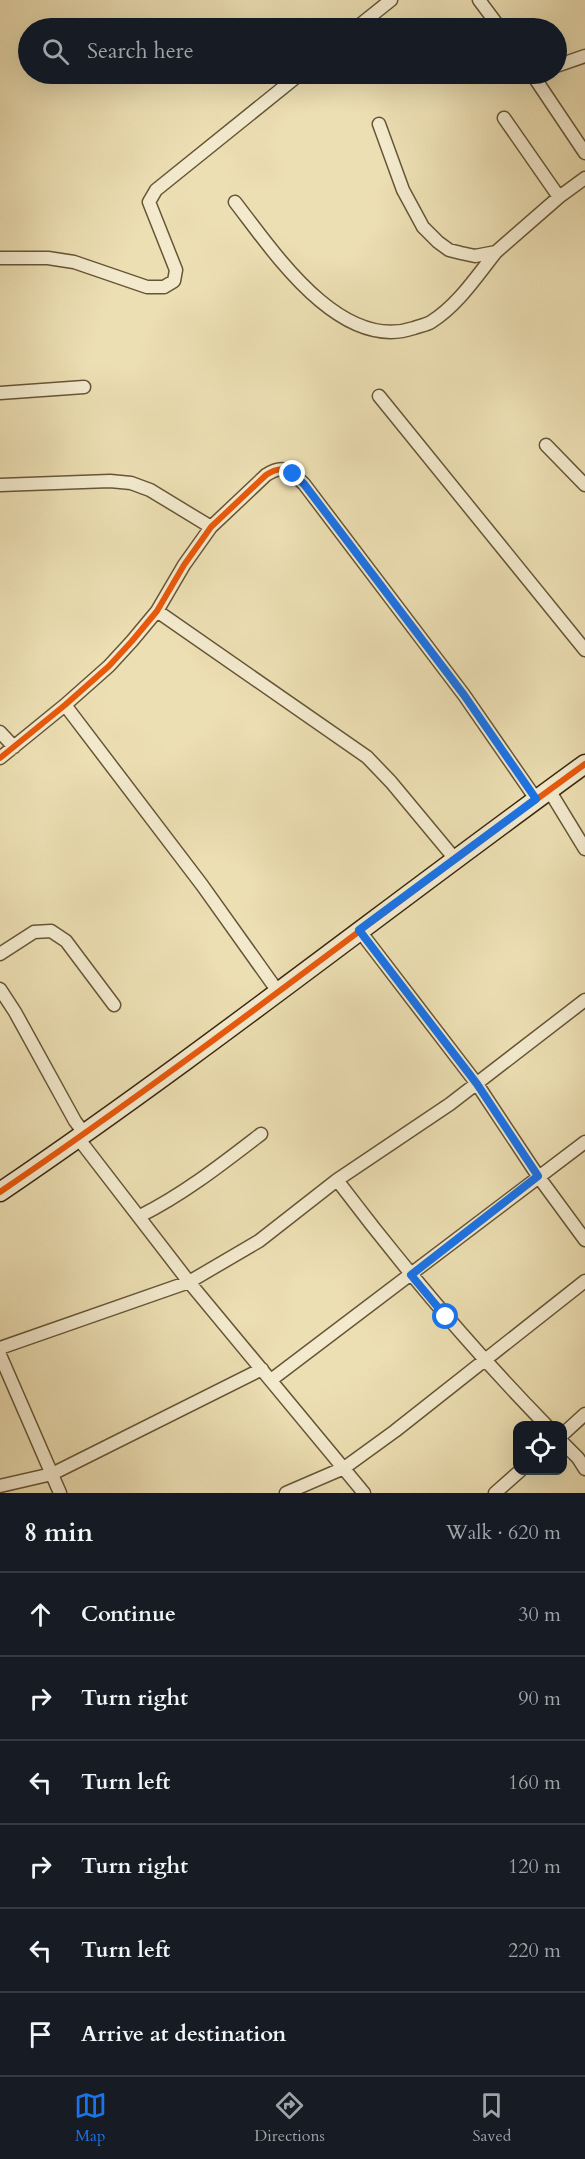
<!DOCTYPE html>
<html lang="en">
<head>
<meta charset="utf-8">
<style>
  :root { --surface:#171b24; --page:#20242c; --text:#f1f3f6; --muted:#9ea1a6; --line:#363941; --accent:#1a73e8 }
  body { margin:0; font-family:Cardo,serif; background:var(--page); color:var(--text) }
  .controls { position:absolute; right:18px; bottom:18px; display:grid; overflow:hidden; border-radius:12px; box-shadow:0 6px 24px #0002 }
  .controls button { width:54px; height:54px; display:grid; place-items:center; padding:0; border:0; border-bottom:2px solid var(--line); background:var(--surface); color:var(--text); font:30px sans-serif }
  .stop { position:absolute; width:18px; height:18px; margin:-14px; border:4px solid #1a73e8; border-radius:50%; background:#fff }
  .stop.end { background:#1a73e8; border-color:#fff; box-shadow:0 2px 6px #0008 }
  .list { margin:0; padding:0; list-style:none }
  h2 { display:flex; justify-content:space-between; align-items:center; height:78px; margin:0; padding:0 24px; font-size:26px }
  h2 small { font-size:20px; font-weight:400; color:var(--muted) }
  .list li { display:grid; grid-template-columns:39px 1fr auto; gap:18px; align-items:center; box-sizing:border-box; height:84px; padding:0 24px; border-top:2px solid var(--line) }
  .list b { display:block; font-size:22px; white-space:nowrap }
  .list em { font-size:20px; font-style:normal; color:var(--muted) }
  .icon { flex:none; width:33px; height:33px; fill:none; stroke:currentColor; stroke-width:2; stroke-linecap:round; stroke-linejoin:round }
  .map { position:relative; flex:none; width:585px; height:1493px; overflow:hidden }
  .search { position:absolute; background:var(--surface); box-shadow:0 6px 24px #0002; left:18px; right:18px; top:18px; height:66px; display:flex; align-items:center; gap:15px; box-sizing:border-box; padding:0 21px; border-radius:33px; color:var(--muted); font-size:22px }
  .sheet { height:582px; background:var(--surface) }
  nav { display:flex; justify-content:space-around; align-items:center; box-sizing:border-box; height:84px; border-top:2px solid var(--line); background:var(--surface); font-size:16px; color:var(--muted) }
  nav a { display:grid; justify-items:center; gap:3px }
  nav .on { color:var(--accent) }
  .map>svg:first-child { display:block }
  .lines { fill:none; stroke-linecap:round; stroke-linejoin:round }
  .street-casing { stroke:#665636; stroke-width:15 }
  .secondary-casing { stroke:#3a280d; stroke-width:21 }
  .street { stroke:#f3eace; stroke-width:12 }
  .secondary { stroke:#f3eace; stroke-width:18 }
  .cycleway-casing { stroke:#f3eace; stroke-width:10 }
  .cycleway { stroke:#e8590c; stroke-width:6 }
  .route { stroke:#1a73e8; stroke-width:8 }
</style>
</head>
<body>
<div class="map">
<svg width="585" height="1493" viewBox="0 0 585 1493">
  <rect width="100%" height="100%" fill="#ecdfb3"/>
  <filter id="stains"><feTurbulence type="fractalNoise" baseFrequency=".00333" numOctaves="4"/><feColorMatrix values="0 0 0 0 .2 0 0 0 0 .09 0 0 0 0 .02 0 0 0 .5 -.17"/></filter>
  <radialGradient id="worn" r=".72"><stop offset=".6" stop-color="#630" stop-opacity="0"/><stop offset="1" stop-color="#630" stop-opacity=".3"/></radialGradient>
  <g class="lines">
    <g class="street-casing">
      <path id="street" d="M479,0L500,28
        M356,28L391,0
        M556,66L585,56
        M532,74L585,153
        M504,118L559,197
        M379,124L403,190L423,227L438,242L449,250L461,253L475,256L496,252L559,197L585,178
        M235,202C273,251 340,353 414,328C419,326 426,325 431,322C458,305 476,277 496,252
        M0,258H48L74,262L147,287H164L174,281L176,270L149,202L156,190L300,74
        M0,393L84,387
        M379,396L585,650
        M546,445L585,485
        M0,485L110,481L131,483L150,490L211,527
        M157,611L367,757L391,782L455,859
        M65,705L202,885L279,993
        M0,732L14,747
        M0,758L65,705L109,666L132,641L157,611L184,565L211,527L266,475C284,463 290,471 304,484L464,695L536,799
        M549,790L585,849
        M359,930L477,1084L538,1176L585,1240
        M0,954L34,932L51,931L66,941L114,1005
        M0,989L15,1012L75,1121L84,1133
        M78,1138L189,1282L364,1493
        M337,1180C402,1266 471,1348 547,1426
        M140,1216C184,1194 222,1164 261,1134
        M0,1348L189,1282L259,1241L337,1180L450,1104L585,1000
        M0,1355L60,1493
        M271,1380L585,1142
        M562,1435L585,1414
        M562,1442L578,1458L585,1469
        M0,1486L52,1474L262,1369
        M286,1493L344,1468L395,1431L585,1281
        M495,1493L521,1470"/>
    </g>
    <g class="secondary-casing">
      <path id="secondary" d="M0,1192C200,1056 389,906 585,764"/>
    </g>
    <use href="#street" class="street"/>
    <use href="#secondary" class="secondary"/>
    <g class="cycleway-casing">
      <path id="cycleway" d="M0,758L65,705L109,666L132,641L157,611L184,565L211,527L266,475C284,463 290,471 304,484L464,695L536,799
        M0,1192C200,1056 389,906 585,764"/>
    </g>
    <use href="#cycleway" class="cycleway"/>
  </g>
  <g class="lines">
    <path class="route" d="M293,474L304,484L464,695L536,799L359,930L477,1084L538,1176L411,1275L446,1317"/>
  </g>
  <rect width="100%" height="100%" filter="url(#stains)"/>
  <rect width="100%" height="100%" fill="url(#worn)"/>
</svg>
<div class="controls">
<button><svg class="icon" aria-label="locate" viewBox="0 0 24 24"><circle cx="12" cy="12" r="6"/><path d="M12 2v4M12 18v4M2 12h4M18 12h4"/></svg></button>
</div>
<div class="stop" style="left:446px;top:1317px"></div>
<div class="stop end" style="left:293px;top:474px"></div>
<div class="search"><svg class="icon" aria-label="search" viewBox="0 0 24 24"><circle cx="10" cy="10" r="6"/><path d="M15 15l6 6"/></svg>Search here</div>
</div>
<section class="sheet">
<h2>8 min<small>Walk · 620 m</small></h2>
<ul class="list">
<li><svg class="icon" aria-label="ahead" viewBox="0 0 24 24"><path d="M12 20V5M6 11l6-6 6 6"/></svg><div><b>Continue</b></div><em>30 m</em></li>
<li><svg class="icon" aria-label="right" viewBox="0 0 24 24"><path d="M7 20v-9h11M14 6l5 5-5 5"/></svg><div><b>Turn right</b></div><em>90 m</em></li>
<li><svg class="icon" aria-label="left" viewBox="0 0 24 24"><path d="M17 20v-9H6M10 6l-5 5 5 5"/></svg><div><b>Turn left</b></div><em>160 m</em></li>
<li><svg class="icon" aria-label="right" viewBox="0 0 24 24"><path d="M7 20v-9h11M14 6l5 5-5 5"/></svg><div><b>Turn right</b></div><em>120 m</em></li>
<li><svg class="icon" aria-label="left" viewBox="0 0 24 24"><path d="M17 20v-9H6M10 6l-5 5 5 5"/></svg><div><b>Turn left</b></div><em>220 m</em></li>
<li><svg class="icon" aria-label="arrive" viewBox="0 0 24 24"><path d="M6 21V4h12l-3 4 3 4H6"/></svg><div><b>Arrive at destination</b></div></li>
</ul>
</section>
<nav>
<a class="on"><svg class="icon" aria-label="map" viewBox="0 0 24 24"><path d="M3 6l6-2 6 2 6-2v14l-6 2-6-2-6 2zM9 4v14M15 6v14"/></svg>Map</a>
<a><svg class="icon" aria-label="directions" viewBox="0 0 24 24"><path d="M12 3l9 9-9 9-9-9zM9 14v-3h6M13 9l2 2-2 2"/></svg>Directions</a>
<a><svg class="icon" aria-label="saved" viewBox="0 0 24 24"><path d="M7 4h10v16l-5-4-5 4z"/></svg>Saved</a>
</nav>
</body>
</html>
